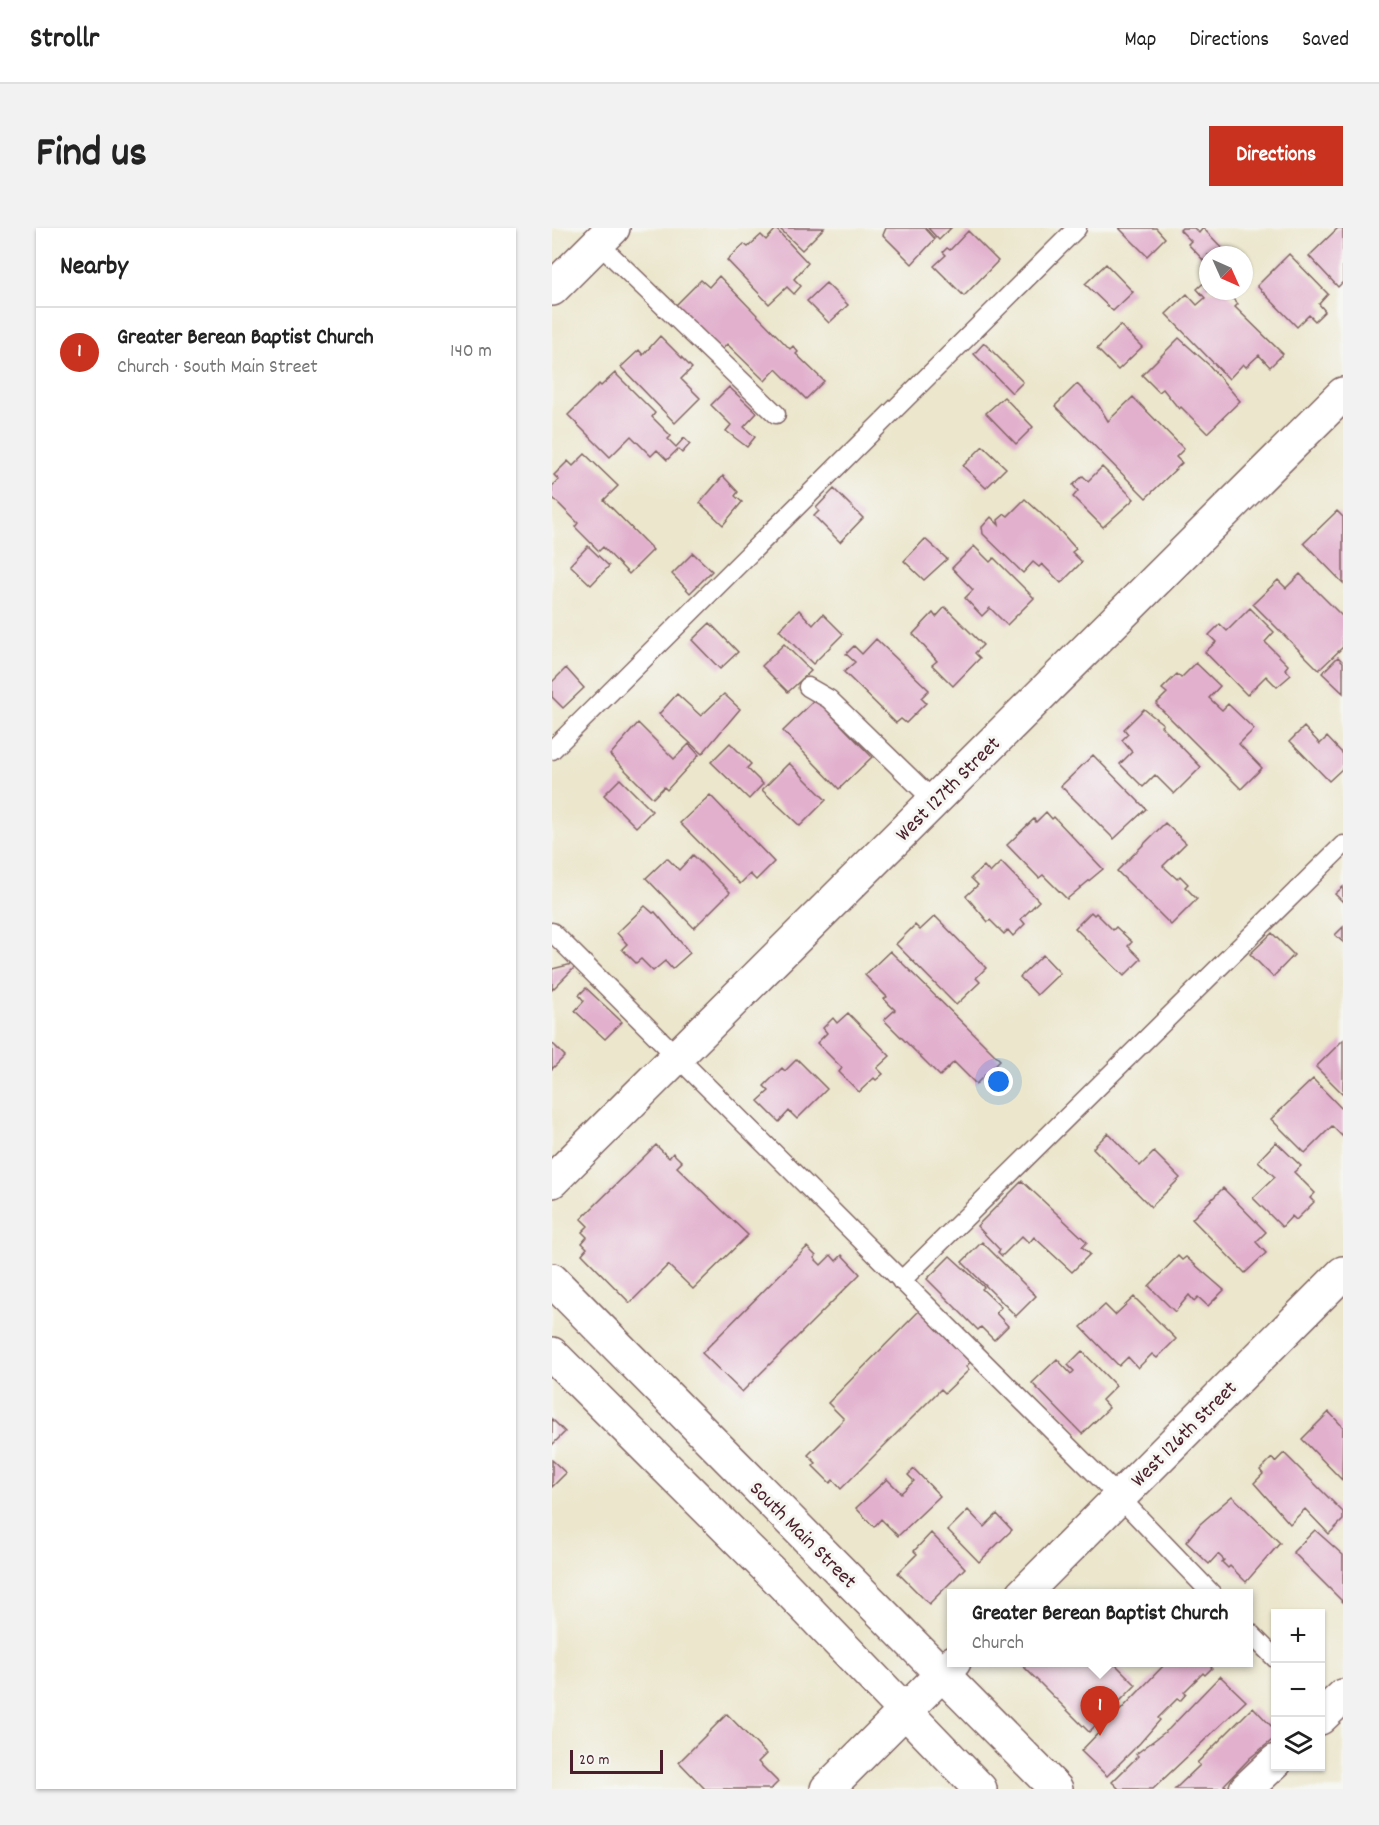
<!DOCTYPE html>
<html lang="en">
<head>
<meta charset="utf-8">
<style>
  :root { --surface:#fff; --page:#f2f2f2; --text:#222; --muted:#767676; --line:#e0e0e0; --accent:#c8321e }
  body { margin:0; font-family:Dekko,sans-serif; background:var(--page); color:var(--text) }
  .controls { position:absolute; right:18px; bottom:18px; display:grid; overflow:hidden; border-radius:0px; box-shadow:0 2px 4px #0004 }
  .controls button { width:54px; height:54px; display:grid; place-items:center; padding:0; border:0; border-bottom:2px solid var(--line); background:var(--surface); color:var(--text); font:30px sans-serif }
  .compass { position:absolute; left:647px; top:18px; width:54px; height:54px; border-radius:50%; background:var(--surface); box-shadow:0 2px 4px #0004; rotate:135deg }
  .scale { position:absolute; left:18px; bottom:15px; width:93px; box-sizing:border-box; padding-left:6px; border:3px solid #4a1f2b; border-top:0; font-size:16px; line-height:21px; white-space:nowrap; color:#4a1f2b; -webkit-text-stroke:4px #f6f6f2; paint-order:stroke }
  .you { position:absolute; left:447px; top:854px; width:21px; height:21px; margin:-15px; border:4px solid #fff; border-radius:50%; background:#1a73e8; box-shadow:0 0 0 9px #1a73e833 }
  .badge { display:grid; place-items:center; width:39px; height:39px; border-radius:50%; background:var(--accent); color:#fff; font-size:20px; font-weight:700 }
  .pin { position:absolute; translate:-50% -50px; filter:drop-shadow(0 2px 3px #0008) }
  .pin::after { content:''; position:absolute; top:32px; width:21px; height:18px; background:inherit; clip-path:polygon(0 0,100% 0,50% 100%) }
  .popup { position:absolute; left:395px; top:1361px; width:306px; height:78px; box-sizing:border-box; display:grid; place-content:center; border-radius:0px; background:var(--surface); filter:drop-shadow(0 2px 4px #0005); font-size:20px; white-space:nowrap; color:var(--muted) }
  .popup b { font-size:22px; color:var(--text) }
  .popup::after { content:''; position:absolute; left:50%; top:100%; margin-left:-12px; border:12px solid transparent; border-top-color:var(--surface) }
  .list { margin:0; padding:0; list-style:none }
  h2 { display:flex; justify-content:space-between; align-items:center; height:78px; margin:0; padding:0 24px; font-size:26px }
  h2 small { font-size:20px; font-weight:400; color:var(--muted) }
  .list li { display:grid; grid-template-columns:39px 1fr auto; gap:18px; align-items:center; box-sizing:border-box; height:90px; padding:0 24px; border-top:2px solid var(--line) }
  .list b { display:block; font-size:22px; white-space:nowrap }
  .list p { margin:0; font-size:20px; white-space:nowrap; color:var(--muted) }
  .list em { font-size:20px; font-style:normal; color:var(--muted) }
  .icon { flex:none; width:33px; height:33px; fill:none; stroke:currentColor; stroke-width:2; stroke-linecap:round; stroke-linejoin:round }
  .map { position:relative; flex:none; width:791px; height:1561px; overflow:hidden; border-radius:0px }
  header { display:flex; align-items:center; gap:36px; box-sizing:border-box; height:84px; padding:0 30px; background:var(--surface); border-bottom:2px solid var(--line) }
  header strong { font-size:28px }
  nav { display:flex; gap:33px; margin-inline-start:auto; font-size:21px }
  .intro { display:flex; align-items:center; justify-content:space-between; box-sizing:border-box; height:144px; padding:0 36px }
  h1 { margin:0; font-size:42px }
  .button { padding:15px 27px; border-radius:0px; background:var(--accent); color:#fff; font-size:21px; font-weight:700 }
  main { display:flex; gap:36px; padding:0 36px }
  aside { flex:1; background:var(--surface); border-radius:0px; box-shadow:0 2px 4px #0004 }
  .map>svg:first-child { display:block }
  .building { fill:#e2b0cd }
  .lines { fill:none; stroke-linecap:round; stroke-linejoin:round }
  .lane-casing { stroke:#826563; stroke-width:21 }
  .street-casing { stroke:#826563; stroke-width:36 }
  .secondary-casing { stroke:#826563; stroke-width:36 }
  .primary-casing { stroke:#826563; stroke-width:36 }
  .lane { stroke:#fff; stroke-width:18 }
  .street { stroke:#fff; stroke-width:33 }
  .secondary { stroke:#fff; stroke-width:33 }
  .primary { stroke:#fff; stroke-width:33 }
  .labels { text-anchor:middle; stroke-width:6; stroke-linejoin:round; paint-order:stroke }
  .street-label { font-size:21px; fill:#4a1f2b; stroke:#f6f6f2 }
</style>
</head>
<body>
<header>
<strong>Strollr</strong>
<nav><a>Map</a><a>Directions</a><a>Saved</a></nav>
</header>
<div class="intro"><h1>Find us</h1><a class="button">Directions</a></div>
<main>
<aside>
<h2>Nearby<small></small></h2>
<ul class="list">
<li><span class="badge">1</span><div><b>Greater Berean Baptist Church</b><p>Church · South Main Street</p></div><em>140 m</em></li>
</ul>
</aside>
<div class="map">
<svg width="791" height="1561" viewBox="0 0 791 1561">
  <rect width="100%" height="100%" fill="#f6f6f2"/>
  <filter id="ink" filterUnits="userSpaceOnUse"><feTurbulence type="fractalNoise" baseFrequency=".0167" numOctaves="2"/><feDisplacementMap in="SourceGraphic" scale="12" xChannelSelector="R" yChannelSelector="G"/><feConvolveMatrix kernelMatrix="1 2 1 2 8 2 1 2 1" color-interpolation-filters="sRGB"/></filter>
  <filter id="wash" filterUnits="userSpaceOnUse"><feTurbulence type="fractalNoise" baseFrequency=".008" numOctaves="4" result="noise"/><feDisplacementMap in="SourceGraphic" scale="24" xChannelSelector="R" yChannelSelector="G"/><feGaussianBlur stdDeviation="1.35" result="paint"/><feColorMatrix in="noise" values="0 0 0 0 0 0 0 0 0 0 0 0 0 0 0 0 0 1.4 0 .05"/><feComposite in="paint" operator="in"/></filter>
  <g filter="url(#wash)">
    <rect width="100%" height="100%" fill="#ebe6cc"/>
    <g id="blocks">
      <path class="building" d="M227,0H272L250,22Z
        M334,0H373L383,11L360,36L331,7Z
        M376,0H399L387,12Z
        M567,0H604L613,10L595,28Z
        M630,0H642L647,5L651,0L671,21L668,24L671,27H656V37L636,16L639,13L628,2Z
        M786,0H791V54L786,59L757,28Z
        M224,1L256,35L242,51L249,58L242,66L235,59L217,76L175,32L192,16L196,19L209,7L214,12Z
        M416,3L446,33L412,68L382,38L394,27L391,24L395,20L398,22Z
        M737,26L776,66L767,76L773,83L763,93L757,87L745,99L705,58Z
        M554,36L581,64L561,83L533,56Z
        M167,48L238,121L241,118L246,124L244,126L272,153L254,171L224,141L213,153L175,116L169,123L123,78L149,52L157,59Z
        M656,51V63H673L686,76L683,79L731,126L718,139L707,127L694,139L691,136L677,151L614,86L635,66L645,77L653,70L645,61Z
        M274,55L296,77L277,95L255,73Z
        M568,97L590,119L566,142L545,121Z
        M108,108L140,140L129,151L148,170L123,195L69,139L87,122L91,127Z
        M627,110L657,137L688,173L655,205L629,179L627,181L611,161L607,164L590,147Z
        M432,115L471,154L460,165L422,126Z
        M63,145L103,185L100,189L119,208L116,211L124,219L132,210L138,216L130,225L126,221L115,232L105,222L99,228L79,208L58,229L16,187L47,156L49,158Z
        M525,156L547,178L556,193L581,169L632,221L624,229L630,235L594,270L503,178Z
        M177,159L205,185L192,199L203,209L195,219L174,203L179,197L159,177Z
        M452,169L481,199L464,216L434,185Z
        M431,218L454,240L434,260L411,238Z
        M33,226L66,258L52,272L101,322L77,346L51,319L47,323L23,299L26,295L0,269V258L7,252L2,247L16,233L21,238Z
        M550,239L582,271L551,299L521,269L526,263L521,257L531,248L536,253Z
        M171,248L186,264L183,268L190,274L171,297L148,275Z
        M282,261L311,290L288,314L262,288L267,283L264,280Z
        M473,271L509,304L524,321L520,324L530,334L509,355L490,336L487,339L481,334L471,345L431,306L430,299L439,289L447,297L446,292L453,286L456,288Z
        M785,283L791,289V355L752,315Z
        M373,311L395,331L372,352L352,333Z
        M36,318L57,338L39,357L18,337Z
        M422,318L438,334L442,330L482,370L455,397L438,380L430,388L413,370L421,362L400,340Z
        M141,325L160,343L138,365L120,346Z
        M748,346L791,389V419L767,442L701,376L726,352L734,360Z
        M393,379L431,417L423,425L428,430L401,458L380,437L385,433L361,406L381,385L384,389Z
        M698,380L722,404L713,414L736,437L733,441L739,447L725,459L714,448L695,467L653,424L664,414L657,407L668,396L675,403Z
        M247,382L261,397L271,386L291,406L261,436L227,402Z
        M158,395L186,424L168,441L140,412Z
        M324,411L377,462L369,470L374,475L354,495L349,491L344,495L292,444L303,434L294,426L302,418L310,426Z
        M232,416L259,443L236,464L210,438Z
        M786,429L791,434V465L770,445Z
        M644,435L668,458L657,470L670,482L676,476L702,501L687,516L710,540L689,561L604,476L615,465L610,461L625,446L629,450Z
        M14,440L32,460L11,480L0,469V454Z
        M125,466L149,488L172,466L188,481L150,526L107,486Z
        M264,471L320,529L287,561L231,503Z
        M592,481L611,496L609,498L649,539L622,566L603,547L591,559L568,536L580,524L570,512L576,506L572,501Z
        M86,495L122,531L137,516L147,527L115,562L112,559L101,570L58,527Z
        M752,499L768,516L775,509L791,526V540L777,553L738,513Z
        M178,515L199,536L195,540L211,556L197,571L159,534Z
        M541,527L594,581L562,611L509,558Z
        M237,535L274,572L248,598L210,562Z
        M68,551L100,583L84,599L52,567Z
        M158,567L222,634L204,652L198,646L188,656L128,595Z
        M494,584L500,591L502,589L551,641L515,671L491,647L487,650L455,617L482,591L484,594Z
        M613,595L634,615L611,638L625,651L628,648L636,656L633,659L645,671L619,697L565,643Z
        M141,627L178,664L142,700L94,650L115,630L127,642Z
        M449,634L487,673L469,691L473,696L461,708L456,702L452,706L438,692L436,694L414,668L426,657L419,650L432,638L438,645Z
        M791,659V674L783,666Z
        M93,678L101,685L103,684L138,725L120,741L113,733L101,743L89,731L84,735L70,721L75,716L65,705Z
        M539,684L542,687L544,685L561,702L564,699L580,714L576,718L589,731L572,748L523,700Z
        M383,688L434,740L424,750L428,754L404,777L344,716L363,697L368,702Z
        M791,699V714L783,707Z
        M720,705L742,727L721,749L698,726Z
        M338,723L448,832L424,856L402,834L388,848L332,792L343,782L332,771L335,769L313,747Z
        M491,727L508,745L485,767L468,749Z
        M20,736L23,739L0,762V741Z
        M34,760L70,794L53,811L23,783L32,773L27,767Z
        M296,785L338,828L325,840L331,846L324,852L322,850L307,864L287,844L290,840L265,815L275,805L271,800L281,790L285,795Z
        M791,812V866L764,839Z
        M0,815L13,828L0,841Z
        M245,831L275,861L245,891L237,883L227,894L206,873L217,863L212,858L230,840L233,843Z
        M761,851L791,882V909L780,898L753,925L719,891Z
        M556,905L588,938L602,924L628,950L599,979L541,920Z
        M724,914L749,938L742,944L763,965L758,970L762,974L744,992L740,988L730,999L701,970L723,949L706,933Z
        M104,917L117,930L121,925L130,934L125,939L196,1007L141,1061L116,1037L78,1075L30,1026L35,1020L30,1015L35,1009L30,1004L36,998L29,991Z
        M470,953L535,1014L530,1019L538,1026L520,1044L482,1009L477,1015L470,1008L450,1028L446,1024L448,1022L425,998Z
        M671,960L714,1004L704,1014L714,1025L693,1045L640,991Z
        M430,1014L484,1068L464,1088L410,1034Z
        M255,1019L264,1028L262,1030L269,1037L279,1027L284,1033L290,1027L308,1046L190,1164L150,1125Z
        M398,1028L432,1059L430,1061L449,1079L444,1085L456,1098L442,1112L429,1099L426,1102L375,1051Z
        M626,1028L630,1032L634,1029L672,1062L656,1078L646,1069L642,1073L637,1067L623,1084L597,1058Z
        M582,1069L624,1111L605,1130L600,1126L586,1140L576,1129L567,1138L529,1099L553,1077L563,1087Z
        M368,1082L418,1134L414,1139L417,1142L393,1165L389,1161L289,1261L281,1252L278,1255L261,1238L264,1235L256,1227L292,1191L276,1175Z
        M530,1123L564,1158L550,1172L557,1180L530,1206L480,1155L505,1131L519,1146L522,1143L516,1137Z
        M777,1184L791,1199L790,1252L750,1211Z
        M0,1191L13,1204L0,1217Z
        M732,1225L791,1284V1292L777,1306L753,1281L738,1296L702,1255L711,1246L708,1242L720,1230L723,1234Z
        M0,1232L14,1245L0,1259Z
        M362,1241L388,1268L346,1308L329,1291L322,1299L304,1280L335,1251L349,1265L362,1253L356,1247Z
        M680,1268L728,1315L694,1354L678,1338L676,1340L670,1334L672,1332L666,1326L657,1336L634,1314L648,1296Z
        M416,1282L432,1299L445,1286L460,1302L427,1334L396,1302Z
        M763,1302L791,1327V1374L741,1324Z
        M379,1305L413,1340L377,1376L346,1345L365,1326L362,1323Z
        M467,1434H561L584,1457L537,1504Z
        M615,1434H655L660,1440L653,1447L651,1445L632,1464L634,1466L628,1473L625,1471L606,1490L608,1492L588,1515L555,1548L529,1523Z
        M668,1448L694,1473L601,1561H567L560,1554L586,1528L584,1526L617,1501Z
        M701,1479L724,1503V1509L698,1530L672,1557L674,1558L671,1561H623L648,1537L645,1535Z
        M175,1486L214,1526L206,1534L226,1554L219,1561H153L127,1534Z"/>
    </g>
  </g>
  <g filter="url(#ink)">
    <use href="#blocks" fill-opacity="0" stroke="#826563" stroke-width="1.5"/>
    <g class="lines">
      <g class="lane-casing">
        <path id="lane" d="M46,15L224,186
          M256,459L277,471L382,573
          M0,522L525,0
          M0,704L567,1269L660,1366
          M349,1053L791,617
          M696,1403L724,1431"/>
      </g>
      <g class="street-casing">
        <path id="street" d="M0,953L791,166
          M471,1366L791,1045
          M768,1490L791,1468
          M275,1561L402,1434
          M694,1561L724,1533"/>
      </g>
      <g class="secondary-casing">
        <path id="secondary" d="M0,1052L504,1561
          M0,1126L225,1350L428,1561"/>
      </g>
      <g class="primary-casing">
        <path id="primary" d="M0,61L61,0"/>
      </g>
      <use href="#lane" class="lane"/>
      <use href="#street" class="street"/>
      <use href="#secondary" class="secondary"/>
      <use href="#primary" class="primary"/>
    </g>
  </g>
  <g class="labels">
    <g class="street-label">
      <text transform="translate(395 560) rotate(-45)" y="7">West 127th Street</text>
      <text transform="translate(631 1205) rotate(-45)" y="7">West 126th Street</text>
      <text transform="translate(252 1306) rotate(45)" y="7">South Main Street</text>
    </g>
  </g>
</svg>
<div class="controls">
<button>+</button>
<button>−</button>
<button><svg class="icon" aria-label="layers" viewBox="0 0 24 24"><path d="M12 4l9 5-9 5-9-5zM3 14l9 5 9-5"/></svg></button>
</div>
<svg class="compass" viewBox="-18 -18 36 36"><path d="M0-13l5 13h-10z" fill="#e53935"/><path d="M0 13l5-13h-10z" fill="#767676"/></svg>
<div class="scale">20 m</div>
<div class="you"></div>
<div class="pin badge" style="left:548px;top:1508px">1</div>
<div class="popup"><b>Greater Berean Baptist Church</b>Church</div>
</div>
</main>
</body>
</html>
